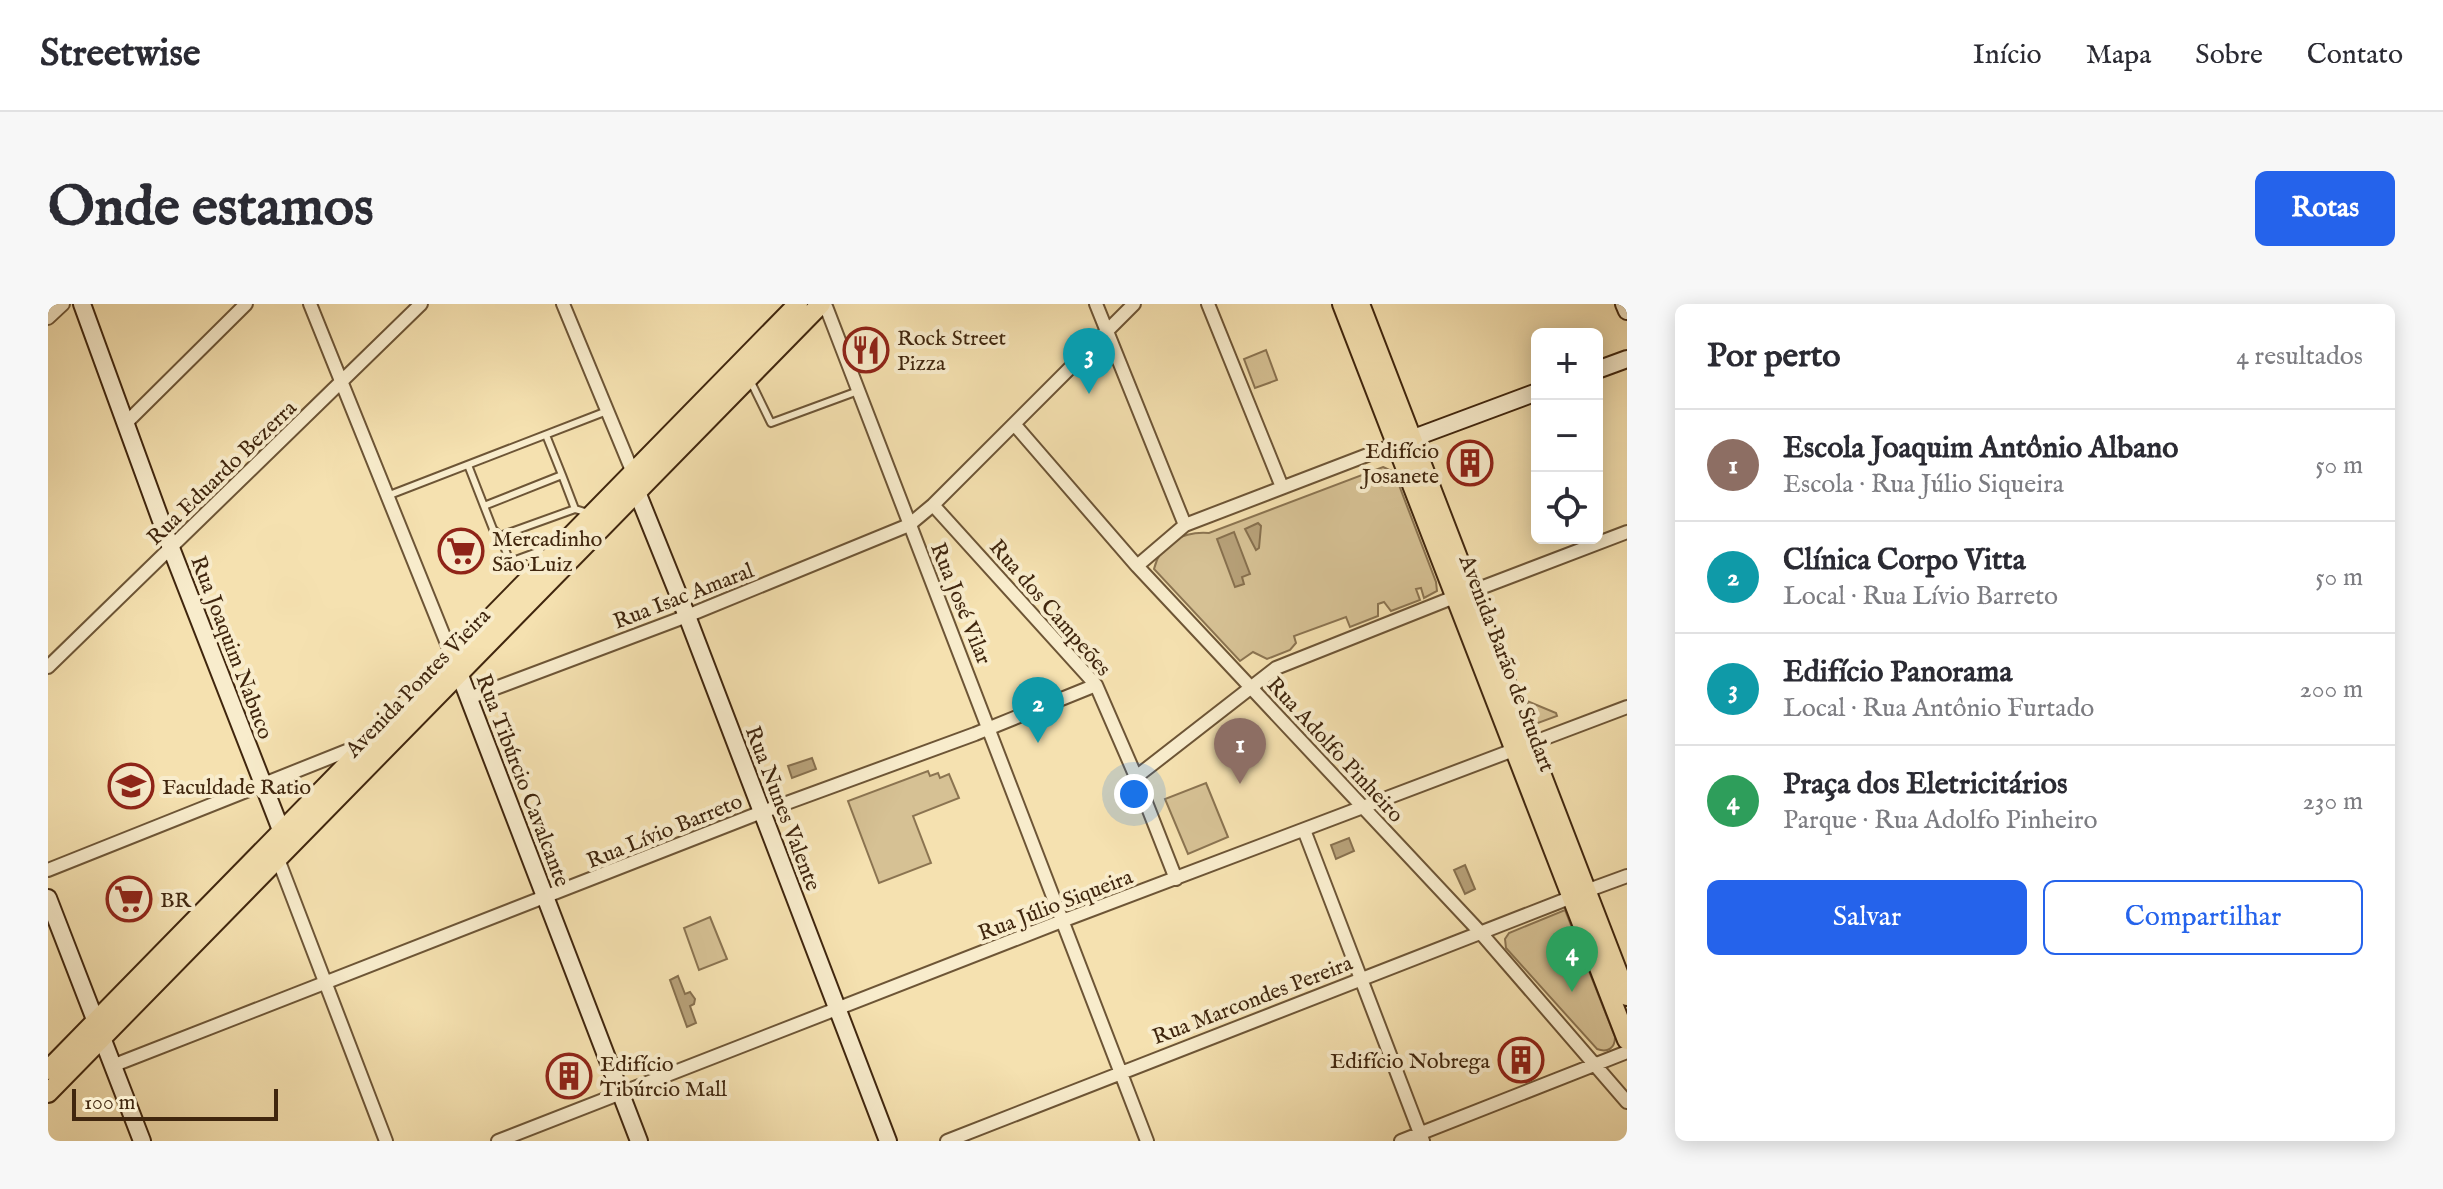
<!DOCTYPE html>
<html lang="pt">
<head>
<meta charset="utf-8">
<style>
  :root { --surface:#fff; --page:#f7f7f7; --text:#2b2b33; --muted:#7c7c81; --line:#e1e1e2; --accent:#2563eb }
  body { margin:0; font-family:"IM FELL English",serif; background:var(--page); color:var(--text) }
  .controls { position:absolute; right:24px; top:24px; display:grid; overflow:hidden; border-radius:12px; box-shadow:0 4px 20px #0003 }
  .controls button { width:72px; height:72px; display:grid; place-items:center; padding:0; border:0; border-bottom:2px solid var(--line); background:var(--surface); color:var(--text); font:40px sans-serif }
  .scale { position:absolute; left:24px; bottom:20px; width:206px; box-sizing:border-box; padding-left:8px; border:4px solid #40260e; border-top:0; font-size:22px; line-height:28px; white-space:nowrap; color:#40260e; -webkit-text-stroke:6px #f8eccc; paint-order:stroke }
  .you { position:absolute; left:1086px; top:490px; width:28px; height:28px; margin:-20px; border:6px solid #fff; border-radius:50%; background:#1a73e8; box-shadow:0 0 0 12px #1a73e833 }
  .badge { display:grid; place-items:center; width:52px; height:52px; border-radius:50%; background:var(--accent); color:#fff; font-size:26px; font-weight:700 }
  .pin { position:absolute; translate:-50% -66px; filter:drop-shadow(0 2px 4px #0008) }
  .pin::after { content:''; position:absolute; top:42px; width:28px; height:24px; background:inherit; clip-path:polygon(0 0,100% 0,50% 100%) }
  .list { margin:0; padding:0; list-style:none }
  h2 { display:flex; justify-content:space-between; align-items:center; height:104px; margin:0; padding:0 32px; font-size:34px }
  h2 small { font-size:26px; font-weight:400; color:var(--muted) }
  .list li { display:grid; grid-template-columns:52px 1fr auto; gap:24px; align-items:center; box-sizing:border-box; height:112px; padding:0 32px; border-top:2px solid var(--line) }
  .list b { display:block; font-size:30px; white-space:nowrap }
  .list p { margin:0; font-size:26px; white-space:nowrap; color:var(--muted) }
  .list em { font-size:26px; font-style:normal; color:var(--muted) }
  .actions { display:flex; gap:16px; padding:24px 32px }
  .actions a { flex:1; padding:18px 0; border:2px solid var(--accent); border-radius:12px; text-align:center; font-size:28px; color:var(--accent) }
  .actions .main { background:var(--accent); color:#fff }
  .icon { flex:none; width:44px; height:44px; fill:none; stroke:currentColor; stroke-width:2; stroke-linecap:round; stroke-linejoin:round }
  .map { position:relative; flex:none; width:1579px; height:837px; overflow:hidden; border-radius:12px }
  header { display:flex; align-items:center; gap:48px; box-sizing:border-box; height:112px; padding:0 40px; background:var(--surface); border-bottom:2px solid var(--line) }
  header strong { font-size:38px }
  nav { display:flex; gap:44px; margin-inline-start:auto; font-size:28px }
  .intro { display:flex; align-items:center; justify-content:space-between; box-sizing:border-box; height:192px; padding:0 48px }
  h1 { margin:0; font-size:56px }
  .button { padding:20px 36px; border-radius:12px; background:var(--accent); color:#fff; font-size:28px; font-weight:700 }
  main { display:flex; gap:48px; padding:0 48px }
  aside { flex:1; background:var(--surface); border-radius:12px; box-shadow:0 4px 20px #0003 }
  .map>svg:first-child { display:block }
  .green { fill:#d6c194; stroke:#8b7451; stroke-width:2 }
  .water { fill:#b7a179; stroke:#87704e; stroke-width:2 }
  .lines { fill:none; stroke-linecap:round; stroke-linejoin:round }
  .lane-casing { stroke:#6d5536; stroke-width:10 }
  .street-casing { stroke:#6d5536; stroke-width:16 }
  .secondary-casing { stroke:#40260e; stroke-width:20 }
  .primary-casing { stroke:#40260e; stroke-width:22 }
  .lane { stroke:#f8eccc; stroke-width:6 }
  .street { stroke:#f8eccc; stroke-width:12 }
  .secondary { stroke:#f8eccc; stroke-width:16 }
  .primary { stroke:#f5e1b0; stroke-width:18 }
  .labels { text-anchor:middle; stroke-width:8; stroke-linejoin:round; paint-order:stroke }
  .poi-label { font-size:22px; fill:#40260e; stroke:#f8eccc; text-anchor:start }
  .street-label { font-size:22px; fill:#40260e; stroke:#f8eccc }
</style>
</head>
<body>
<header>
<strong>Streetwise</strong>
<nav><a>Início</a><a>Mapa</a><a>Sobre</a><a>Contato</a></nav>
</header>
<div class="intro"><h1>Onde estamos</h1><a class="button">Rotas</a></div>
<main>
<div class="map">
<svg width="1579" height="837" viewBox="0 0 1579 837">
  <rect width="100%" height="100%" fill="#f5e1b0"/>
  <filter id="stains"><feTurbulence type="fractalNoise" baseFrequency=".0025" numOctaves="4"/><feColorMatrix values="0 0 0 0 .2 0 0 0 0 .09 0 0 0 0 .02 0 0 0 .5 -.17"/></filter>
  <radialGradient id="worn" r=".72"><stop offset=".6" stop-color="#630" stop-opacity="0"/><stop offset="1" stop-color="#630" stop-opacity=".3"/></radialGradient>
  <path class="green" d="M1218,46L1229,76L1207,84L1196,55Z
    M1335,163L1346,168L1388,278L1389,287L1376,294L1373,284L1368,285L1372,296L1343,307L1336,298L1330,300V312L1302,323L1298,313L1246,332L1248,339L1242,346L1219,355L1205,348L1192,357L1106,265C1112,239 1135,227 1161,229Z
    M1479,397L1508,409L1509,412L1490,419L1485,417Z
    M880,467L882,472L890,469L892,474L901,470L911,494L865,512L883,559L831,579L800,497Z
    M1158,479L1180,533L1140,550L1117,495Z
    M1517,606L1567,733C1567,744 1560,749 1549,745L1458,644L1457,635L1461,629Z
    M662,613L679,655L651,666L636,624Z"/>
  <path class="water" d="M1210,219L1213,222L1211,244L1208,246L1197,225Z
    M1186,228L1202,270L1194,273L1196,280L1187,283L1169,235Z
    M764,454L768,465L744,474L740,462Z
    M1301,534L1306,547L1288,555L1283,541Z
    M1417,561L1427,585L1417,590L1406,566Z
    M630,672L637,690L642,688L647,695L646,700L642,702L648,719L639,723L622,676Z"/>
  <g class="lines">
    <g class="lane-casing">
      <path id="lane" d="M702,76L723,119L810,87
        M498,131L514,171
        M420,161L445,225L452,232L527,205L540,209
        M339,192L559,107
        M436,202L514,171L527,205
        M452,232L462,258L492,247L497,252"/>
    </g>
    <g class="street-casing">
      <path id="street" d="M262,0L404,352
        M515,0L585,169
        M777,0L1099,837
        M1048,0L1137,221
        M1160,0L1234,183
        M0,14L15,0
        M77,120L198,0
        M966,120L1089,262L1432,628L1579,798
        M885,201L1048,381L1088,473L1128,575
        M1089,262L1137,221L1348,140
        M1422,288L1579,228
        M0,363L373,0
        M421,394L639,312L861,221L885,201L1086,0
        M1088,473L1228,364L1409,292
        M1256,526L1375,837
        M230,555L338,837
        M0,566L316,440
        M1538,587L1579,572
        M64,762L706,511L927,430L1048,381
        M450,837L1014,617L1579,403
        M899,837L1524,593
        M1353,837L1579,748"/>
    </g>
    <g class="secondary-casing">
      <path id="secondary" d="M34,0L123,244L233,526L232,538
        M1576,0L1579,7
        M1549,66L1579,55
        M1352,139L1489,88
        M589,188L639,312L840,837
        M408,361L591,837
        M0,594L94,837"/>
    </g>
    <g class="primary-casing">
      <path id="primary" d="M1294,0L1579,736
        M1312,0L1579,692
        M0,766L750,0
        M0,789L773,0"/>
    </g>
    <use href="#lane" class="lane"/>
    <use href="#street" class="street"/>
    <use href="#secondary" class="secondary"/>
    <use href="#primary" class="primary"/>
  </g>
  <defs>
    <g id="restaurant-ring" transform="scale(2.3)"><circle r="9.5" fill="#f8eccc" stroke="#8f2418" stroke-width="1.5"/><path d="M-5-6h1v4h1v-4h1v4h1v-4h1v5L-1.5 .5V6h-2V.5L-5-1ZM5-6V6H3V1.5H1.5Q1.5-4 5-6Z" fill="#8f2418"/></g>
    <g id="building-ring" transform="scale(2.3)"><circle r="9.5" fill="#f8eccc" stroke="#8f2418" stroke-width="1.5"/><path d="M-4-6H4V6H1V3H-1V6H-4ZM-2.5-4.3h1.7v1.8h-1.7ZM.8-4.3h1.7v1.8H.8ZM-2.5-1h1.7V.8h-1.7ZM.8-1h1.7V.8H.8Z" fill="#8f2418"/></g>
    <g id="supermarket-ring" transform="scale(2.3)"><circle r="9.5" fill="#f8eccc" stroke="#8f2418" stroke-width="1.5"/><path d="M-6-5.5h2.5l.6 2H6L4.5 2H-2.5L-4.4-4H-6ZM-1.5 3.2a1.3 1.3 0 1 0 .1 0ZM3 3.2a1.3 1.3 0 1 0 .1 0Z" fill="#8f2418"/></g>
    <g id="university-ring" transform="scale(2.3)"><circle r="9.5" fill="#f8eccc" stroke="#8f2418" stroke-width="1.5"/><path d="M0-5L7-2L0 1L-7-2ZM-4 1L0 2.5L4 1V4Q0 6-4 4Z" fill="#8f2418"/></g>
  </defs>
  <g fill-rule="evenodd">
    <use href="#restaurant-ring" x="818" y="46"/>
    <use href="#building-ring" x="1422" y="159"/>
    <use href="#supermarket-ring" x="413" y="247"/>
    <use href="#university-ring" x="83" y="482"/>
    <use href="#supermarket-ring" x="81" y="595"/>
    <use href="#building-ring" x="1473" y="756"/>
    <use href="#building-ring" x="521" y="772"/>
  </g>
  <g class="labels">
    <g class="poi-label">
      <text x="849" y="41">Rock Street<tspan x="849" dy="25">Pizza</tspan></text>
      <text x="1391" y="154" text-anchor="end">Edifício<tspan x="1391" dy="25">Josanete</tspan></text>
      <text x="444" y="242">Mercadinho<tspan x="444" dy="25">São Luiz</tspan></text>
      <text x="114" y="490">Faculdade Ratio</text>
      <text x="112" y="603">BR</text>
      <text x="1442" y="764" text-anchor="end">Edifício Nobrega</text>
      <text x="552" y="767">Edifício<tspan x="552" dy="25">Tibúrcio Mall</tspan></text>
    </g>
    <g class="street-label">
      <text transform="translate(173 168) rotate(-44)" y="8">Rua Eduardo Bezerra</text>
      <text transform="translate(635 291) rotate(-21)" y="8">Rua Isac Amaral</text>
      <text transform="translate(914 299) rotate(68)" y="8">Rua José Vilar</text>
      <text transform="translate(1003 303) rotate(49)" y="8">Rua dos Campeões</text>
      <text transform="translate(185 343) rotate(69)" y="8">Rua Joaquim Nabuco</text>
      <text transform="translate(1460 359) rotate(69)" y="8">Avenida Barão de Studart</text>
      <text transform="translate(369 378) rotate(-46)" y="8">Avenida Pontes Vieira</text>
      <text transform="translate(1288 445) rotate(47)" y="8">Rua Adolfo Pinheiro</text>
      <text transform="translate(476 476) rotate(69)" y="8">Rua Tibúrcio Cavalcante</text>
      <text transform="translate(736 504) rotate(69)" y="8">Rua Nunes Valente</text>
      <text transform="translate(616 526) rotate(-22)" y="8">Rua Lívio Barreto</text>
      <text transform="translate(1007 600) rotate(-21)" y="8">Rua Júlio Siqueira</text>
      <text transform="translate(1204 695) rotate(-21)" y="8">Rua Marcondes Pereira</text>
    </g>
  </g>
  <rect width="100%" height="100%" filter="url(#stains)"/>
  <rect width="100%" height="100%" fill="url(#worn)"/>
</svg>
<div class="controls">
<button>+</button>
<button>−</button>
<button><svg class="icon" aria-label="locate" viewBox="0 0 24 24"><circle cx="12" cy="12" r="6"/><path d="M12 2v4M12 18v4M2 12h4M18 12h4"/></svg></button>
</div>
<div class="scale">100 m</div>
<div class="you"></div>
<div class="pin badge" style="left:1192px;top:480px;background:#8d6e63">1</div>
<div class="pin badge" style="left:990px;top:439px;background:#0f9aa8">2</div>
<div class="pin badge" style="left:1041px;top:90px;background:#0f9aa8">3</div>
<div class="pin badge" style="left:1524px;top:688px;background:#2e9e5b">4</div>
</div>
<aside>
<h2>Por perto<small>4 resultados</small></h2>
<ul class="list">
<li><span class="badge" style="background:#8d6e63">1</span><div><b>Escola Joaquim Antônio Albano</b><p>Escola · Rua Júlio Siqueira</p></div><em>50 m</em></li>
<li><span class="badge" style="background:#0f9aa8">2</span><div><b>Clínica Corpo Vitta</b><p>Local · Rua Lívio Barreto</p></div><em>50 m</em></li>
<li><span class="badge" style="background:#0f9aa8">3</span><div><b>Edifício Panorama</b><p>Local · Rua Antônio Furtado</p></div><em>200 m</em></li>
<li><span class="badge" style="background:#2e9e5b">4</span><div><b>Praça dos Eletricitários</b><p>Parque · Rua Adolfo Pinheiro</p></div><em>230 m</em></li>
</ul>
<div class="actions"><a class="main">Salvar</a><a>Compartilhar</a></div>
</aside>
</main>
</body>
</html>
